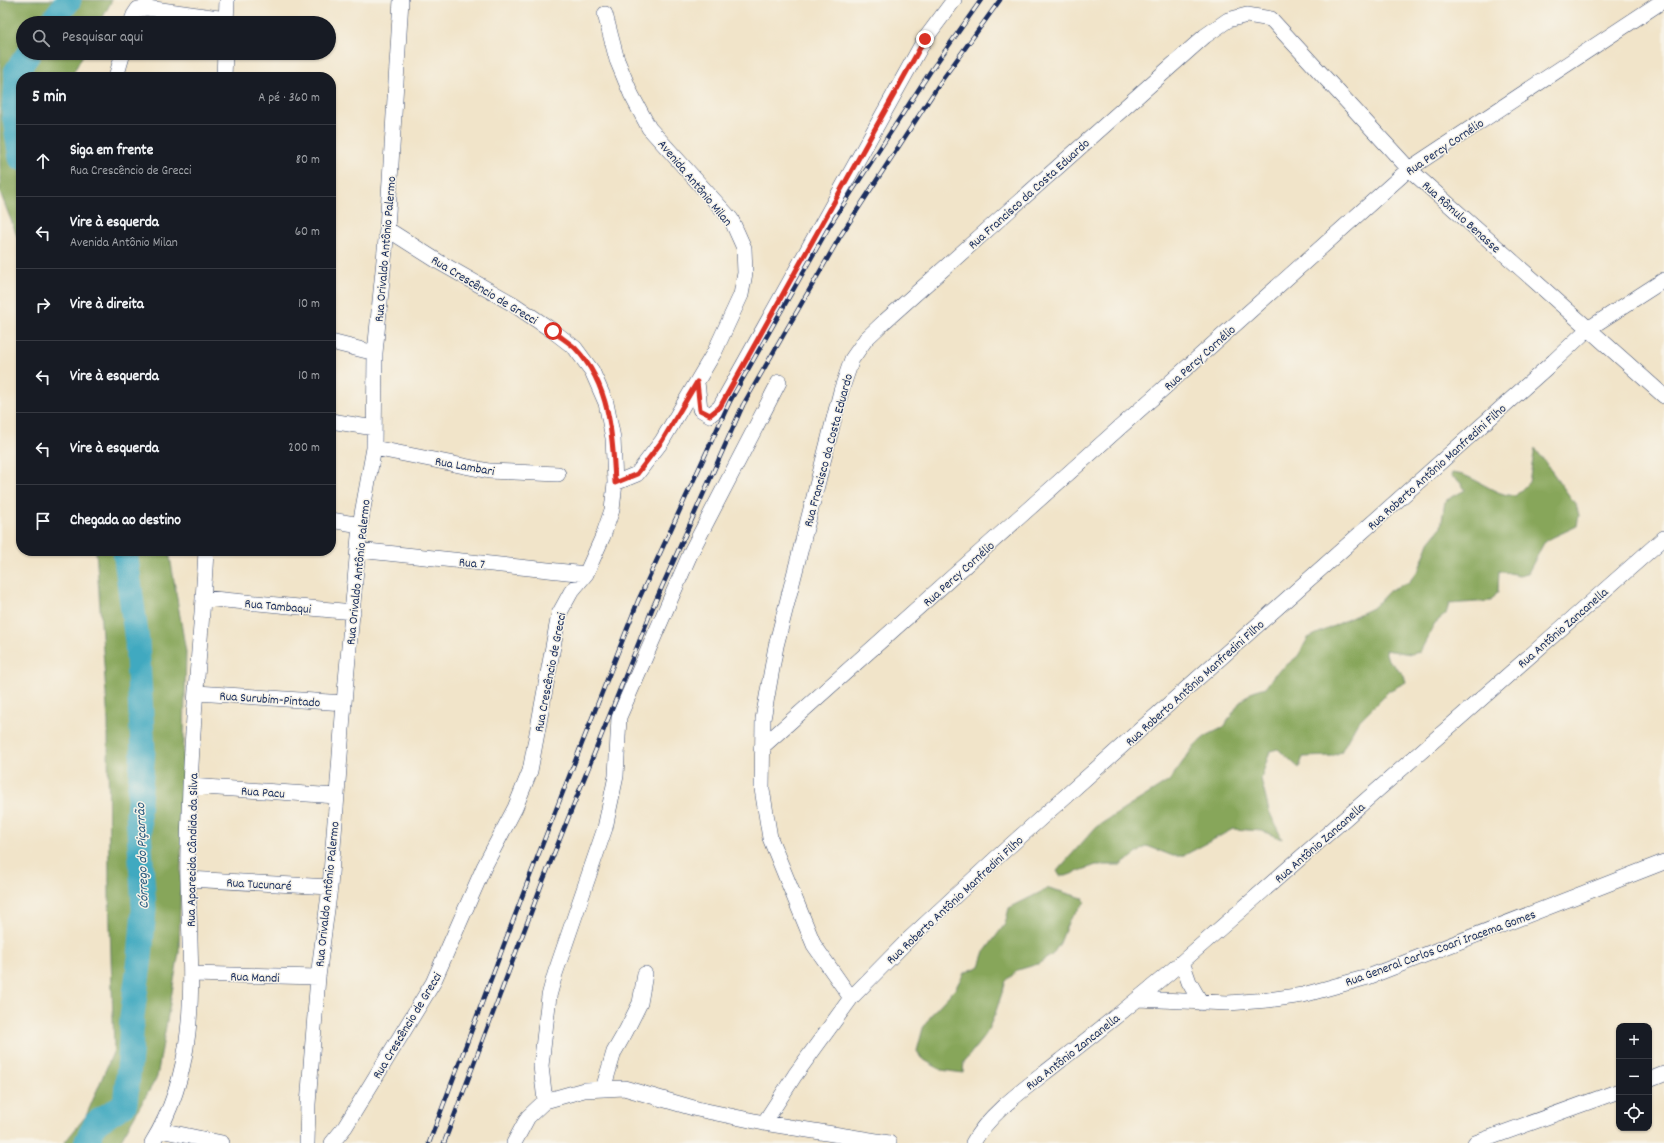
<!DOCTYPE html>
<html lang="pt">
<head>
<meta charset="utf-8">
<style>
  :root { --surface:#171b24; --page:#242831; --text:#f1f3f6; --muted:#9ea1a6; --line:#363941 }
  body { margin:0; font-family:Dekko,sans-serif; background:var(--page); color:var(--text) }
  .controls { position:absolute; right:12px; bottom:12px; display:grid; overflow:hidden; border-radius:8px; box-shadow:0 1px 3px #0004 }
  .controls button { width:36px; height:36px; display:grid; place-items:center; padding:0; border:0; border-bottom:1px solid var(--line); background:var(--surface); color:var(--text); font:20px sans-serif }
  .stop { position:absolute; width:12px; height:12px; margin:-9px; border:3px solid #d93025; border-radius:50%; background:#fff }
  .stop.end { background:#d93025; border-color:#fff; box-shadow:0 1px 4px #0008 }
  .list { margin:0; padding:0; list-style:none }
  h2 { display:flex; justify-content:space-between; align-items:center; height:52px; margin:0; padding:0 16px; font-size:17px }
  h2 small { font-size:13px; font-weight:400; color:var(--muted) }
  .list li { display:grid; grid-template-columns:26px 1fr auto; gap:12px; align-items:center; box-sizing:border-box; height:72px; padding:0 16px; border-top:1px solid var(--line) }
  .list b { display:block; font-size:15px; white-space:nowrap }
  .list p { margin:0; font-size:13px; white-space:nowrap; color:var(--muted) }
  .list em { font-size:13px; font-style:normal; color:var(--muted) }
  .icon { flex:none; width:22px; height:22px; fill:none; stroke:currentColor; stroke-width:2; stroke-linecap:round; stroke-linejoin:round }
  .map { position:relative; flex:none; width:1664px; height:1143px; overflow:hidden }
  .search { position:absolute; background:var(--surface); box-shadow:0 1px 3px #0004; left:16px; top:16px; width:320px; height:44px; display:flex; align-items:center; gap:10px; box-sizing:border-box; padding:0 14px; border-radius:22px; color:var(--muted); font-size:15px }
  .panel { position:absolute; background:var(--surface); box-shadow:0 1px 3px #0004; left:16px; top:72px; width:320px; height:484px; border-radius:16px }
  .map>svg:first-child { display:block }
  .forest { fill:#87a65a; stroke:#516a5c }
  .lines { fill:none; stroke-linecap:round; stroke-linejoin:round }
  .river { stroke:#40a9c0; stroke-width:25 }
  .street-casing { stroke:#3b4a6e; stroke-width:16 }
  .street { stroke:#fff; stroke-width:15 }
  .rail-casing { stroke:#1b2f5e; stroke-width:4.5 }
  .rail { stroke:#f7f3e8; stroke-width:3; stroke-dasharray:9; stroke-linecap:butt }
  .route { stroke:#d93025; stroke-width:5 }
  .labels { text-anchor:middle; stroke-width:3; stroke-linejoin:round; paint-order:stroke }
  .street-label { font-size:13px; fill:#1b2f5e; stroke:#f7f3e8 }
  .water-label { font-size:14px; font-style:italic; fill:#285a80; stroke:#f7f3e8 }
</style>
</head>
<body>
<div class="map">
<svg width="1664" height="1143" viewBox="0 0 1664 1143">
  <rect width="100%" height="100%" fill="#f7f3e8"/>
  <filter id="ink" filterUnits="userSpaceOnUse"><feTurbulence type="fractalNoise" baseFrequency=".025" numOctaves="2"/><feDisplacementMap in="SourceGraphic" scale="8" xChannelSelector="R" yChannelSelector="G"/><feConvolveMatrix kernelMatrix="1 2 1 2 8 2 1 2 1" color-interpolation-filters="sRGB"/></filter>
  <filter id="wash" filterUnits="userSpaceOnUse"><feTurbulence type="fractalNoise" baseFrequency=".012" numOctaves="4" result="noise"/><feDisplacementMap in="SourceGraphic" scale="16" xChannelSelector="R" yChannelSelector="G"/><feGaussianBlur stdDeviation="0.9" result="paint"/><feColorMatrix in="noise" values="0 0 0 0 0 0 0 0 0 0 0 0 0 0 0 0 0 1.4 0 .05"/><feComposite in="paint" operator="in"/></filter>
  <g filter="url(#wash)">
    <rect width="100%" height="100%" fill="#f1e4c9"/>
    <path class="forest" d="M0,0H112L100,23H23V53H84L71,77H21V246L0,192Z
      M1535,448L1576,505L1579,515L1577,526L1545,541L1528,573L1519,575L1499,571L1498,592L1491,601L1449,604L1446,614L1435,623L1420,652L1411,654L1385,650L1388,660L1404,675L1406,682L1389,691L1357,723L1341,752L1332,756L1303,757L1299,768L1278,749L1270,751L1261,779L1269,811L1282,839L1262,831L1233,829L1183,856H1173L1147,846L1121,865H1096L1066,876H1060L1057,871L1096,827L1169,781L1195,745L1206,736L1224,727L1239,703L1253,691L1266,687L1274,675L1298,656L1308,638L1374,607L1390,590L1409,582L1419,569L1429,542L1441,527L1445,501L1465,490L1461,483L1451,476L1452,473C1477,475 1491,495 1515,496L1529,482Z
      M96,551H169L186,652L179,953L157,1077L119,1143H64L86,1116L114,1050L109,895L108,722Z
      M1049,888L1083,898L1085,902L1069,920L1060,943L1052,955L1038,964L1018,970L1006,981L995,1014L986,1034L964,1062L963,1073L941,1070L921,1058L917,1051L923,1028L934,1011L955,989L964,973L980,966L985,951L1005,924L1009,908Z"/>
    <g class="lines">
      <path class="river" d="M51,23L69,0
        M21,158L14,114L16,72L29,53
        M86,1143L96,1123L125,1104L130,1057L132,1016L140,958L144,909L138,812L143,751L137,641L125,551"/>
    </g>
  </g>
  <g filter="url(#ink)">
    <g class="lines">
      <g class="street-casing">
        <path id="street" d="M605,14L617,60L631,94L649,128L731,219L744,248L745,273L741,295L715,351L662,441L637,474L615,483
          M131,23L134,15L138,9L147,8L226,19
          M226,23L227,0
          M116,77L123,53
          M224,77L225,53
          M331,342L375,353
          M697,382L700,409L710,415L720,407L925,39L954,0
          M331,421L374,428
          M374,448L489,471L558,474
          M331,520L360,525
          M358,550L586,574
          M203,598L353,612
          M197,693L344,703
          M761,748L1409,169L1664,0
          M190,786L336,796
          M188,879L330,887
          M1182,962L1189,982L1201,1003
          M191,974L318,977
          M851,998L814,945L770,838L762,789L763,719L776,646L841,391L852,359L866,339L885,321L1205,36L1228,20L1247,15L1271,19L1409,169L1664,396
          M1138,999L1228,1003L1268,1000L1303,995L1368,977L1664,862
          M1649,1080L1664,1074
          M603,1089L614,1052L626,1031L640,1003L645,974
          M545,1101L541,1066L549,996L555,974L605,828L616,776L619,717L691,552L779,382
          M764,1123L795,1075L851,998L909,939L994,860L1554,361L1588,329L1664,280
          M160,1130L222,1143
          M152,1143C202,1062 190,971 188,881C187,849 189,818 190,787C193,708 202,630 206,551
          M307,1143L308,1104L318,977L330,887L344,703L360,525L374,448L375,353L387,229L401,0
          M332,1143L345,1127L433,983L484,867L515,808L530,771L559,614L571,592L586,574L603,536L612,510L615,483L613,438L606,403L592,371L575,348L553,331L513,304L439,262L387,229
          M514,1143L528,1117L545,1101L584,1090L624,1088L697,1109L764,1123L889,1143
          M973,1143C990,1111 1033,1083 1061,1060C1102,1028 1142,996 1182,962L1664,538
          M1475,1143L1619,1091"/>
      </g>
      <use href="#street" class="street"/>
      <g class="rail-casing">
        <path id="rail" d="M429,1143L528,881L638,601L730,401L830,225L930,72L981,0
          M444,1143L541,886L653,607L743,405L841,235L942,80L1000,0"/>
      </g>
      <use href="#rail" class="rail"/>
    </g>
  </g>
  <g class="lines" filter="url(#ink)">
    <path class="route" d="M553,331C560,337 569,342 575,348C610,384 613,436 615,483L637,474L662,441L697,382L700,410L710,415L720,407L925,39"/>
  </g>
  <g class="labels">
    <g class="street-label">
      <text transform="translate(1444 146) rotate(-34)" y="5">Rua Percy Cornélio</text>
      <text transform="translate(696 182) rotate(50)" y="5">Avenida Antônio Milan</text>
      <text transform="translate(1028 193) rotate(-42)" y="5">Rua Francisco da Costa Eduardo</text>
      <text transform="translate(1462 216) rotate(42)" y="5">Rua Rômulo Benasse</text>
      <text transform="translate(384 249) rotate(-85)" y="5">Rua Orivaldo Antônio Palermo</text>
      <text transform="translate(485 289) rotate(31)" y="5">Rua Crescêncio de Grecci</text>
      <text transform="translate(1199 357) rotate(-42)" y="5">Rua Percy Cornélio</text>
      <text transform="translate(827 450) rotate(-75)" y="5">Rua Francisco da Costa Eduardo</text>
      <text transform="translate(465 465) rotate(10)" y="5">Rua Lambari</text>
      <text transform="translate(1436 466) rotate(-42)" y="5">Rua Roberto Antônio Manfredini Filho</text>
      <text transform="translate(472 562) rotate(6)" y="5">Rua 7</text>
      <text transform="translate(357 572) rotate(-84)" y="5">Rua Orivaldo Antônio Palermo</text>
      <text transform="translate(958 573) rotate(-42)" y="5">Rua Percy Cornélio</text>
      <text transform="translate(278 605) rotate(5)" y="5">Rua Tambaqui</text>
      <text transform="translate(1562 627) rotate(-41)" y="5">Rua Antônio Zancanella</text>
      <text transform="translate(549 672) rotate(-79)" y="5">Rua Crescêncio de Grecci</text>
      <text transform="translate(1194 682) rotate(-42)" y="5">Rua Roberto Antônio Manfredini Filho</text>
      <text transform="translate(270 698) rotate(4)" y="5">Rua Surubim-Pintado</text>
      <text transform="translate(263 791) rotate(4)" y="5">Rua Pacu</text>
      <text transform="translate(1319 842) rotate(-41)" y="5">Rua Antônio Zancanella</text>
      <text transform="translate(191 850) rotate(-89)" y="5">Rua Aparecida Cândida da Silva</text>
      <text transform="translate(259 883) rotate(3)" y="5">Rua Tucunaré</text>
      <text transform="translate(326 894) rotate(-84)" y="5">Rua Orivaldo Antônio Palermo</text>
      <text transform="translate(954 899) rotate(-43)" y="5">Rua Roberto Antônio Manfredini Filho</text>
      <text transform="translate(1440 947) rotate(-20)" y="5">Rua General Carlos Coari Iracema Gomes</text>
      <text transform="translate(255 976) rotate(2)" y="5">Rua Mandi</text>
      <text transform="translate(406 1025) rotate(-59)" y="5">Rua Crescêncio de Grecci</text>
      <text transform="translate(1072 1051) rotate(-38)" y="5">Rua Antônio Zancanella</text>
    </g>
    <g class="water-label">
      <text transform="translate(141 856) rotate(-92)" y="5">Córrego do Piçarrão</text>
    </g>
  </g>
</svg>
<div class="controls">
<button>+</button>
<button>−</button>
<button><svg class="icon" aria-label="locate" viewBox="0 0 24 24"><circle cx="12" cy="12" r="6"/><path d="M12 2v4M12 18v4M2 12h4M18 12h4"/></svg></button>
</div>
<div class="stop" style="left:553px;top:331px"></div>
<div class="stop end" style="left:925px;top:39px"></div>
<div class="search"><svg class="icon" aria-label="search" viewBox="0 0 24 24"><circle cx="10" cy="10" r="6"/><path d="M15 15l6 6"/></svg>Pesquisar aqui</div>
<section class="panel">
<h2>5 min<small>A pé · 360 m</small></h2>
<ul class="list">
<li><svg class="icon" aria-label="ahead" viewBox="0 0 24 24"><path d="M12 20V5M6 11l6-6 6 6"/></svg><div><b>Siga em frente</b><p>Rua Crescêncio de Grecci</p></div><em>80 m</em></li>
<li><svg class="icon" aria-label="left" viewBox="0 0 24 24"><path d="M17 20v-9H6M10 6l-5 5 5 5"/></svg><div><b>Vire à esquerda</b><p>Avenida Antônio Milan</p></div><em>60 m</em></li>
<li><svg class="icon" aria-label="right" viewBox="0 0 24 24"><path d="M7 20v-9h11M14 6l5 5-5 5"/></svg><div><b>Vire à direita</b></div><em>10 m</em></li>
<li><svg class="icon" aria-label="left" viewBox="0 0 24 24"><path d="M17 20v-9H6M10 6l-5 5 5 5"/></svg><div><b>Vire à esquerda</b></div><em>10 m</em></li>
<li><svg class="icon" aria-label="left" viewBox="0 0 24 24"><path d="M17 20v-9H6M10 6l-5 5 5 5"/></svg><div><b>Vire à esquerda</b></div><em>200 m</em></li>
<li><svg class="icon" aria-label="arrive" viewBox="0 0 24 24"><path d="M6 21V4h12l-3 4 3 4H6"/></svg><div><b>Chegada ao destino</b></div></li>
</ul>
</section>
</div>
</body>
</html>
